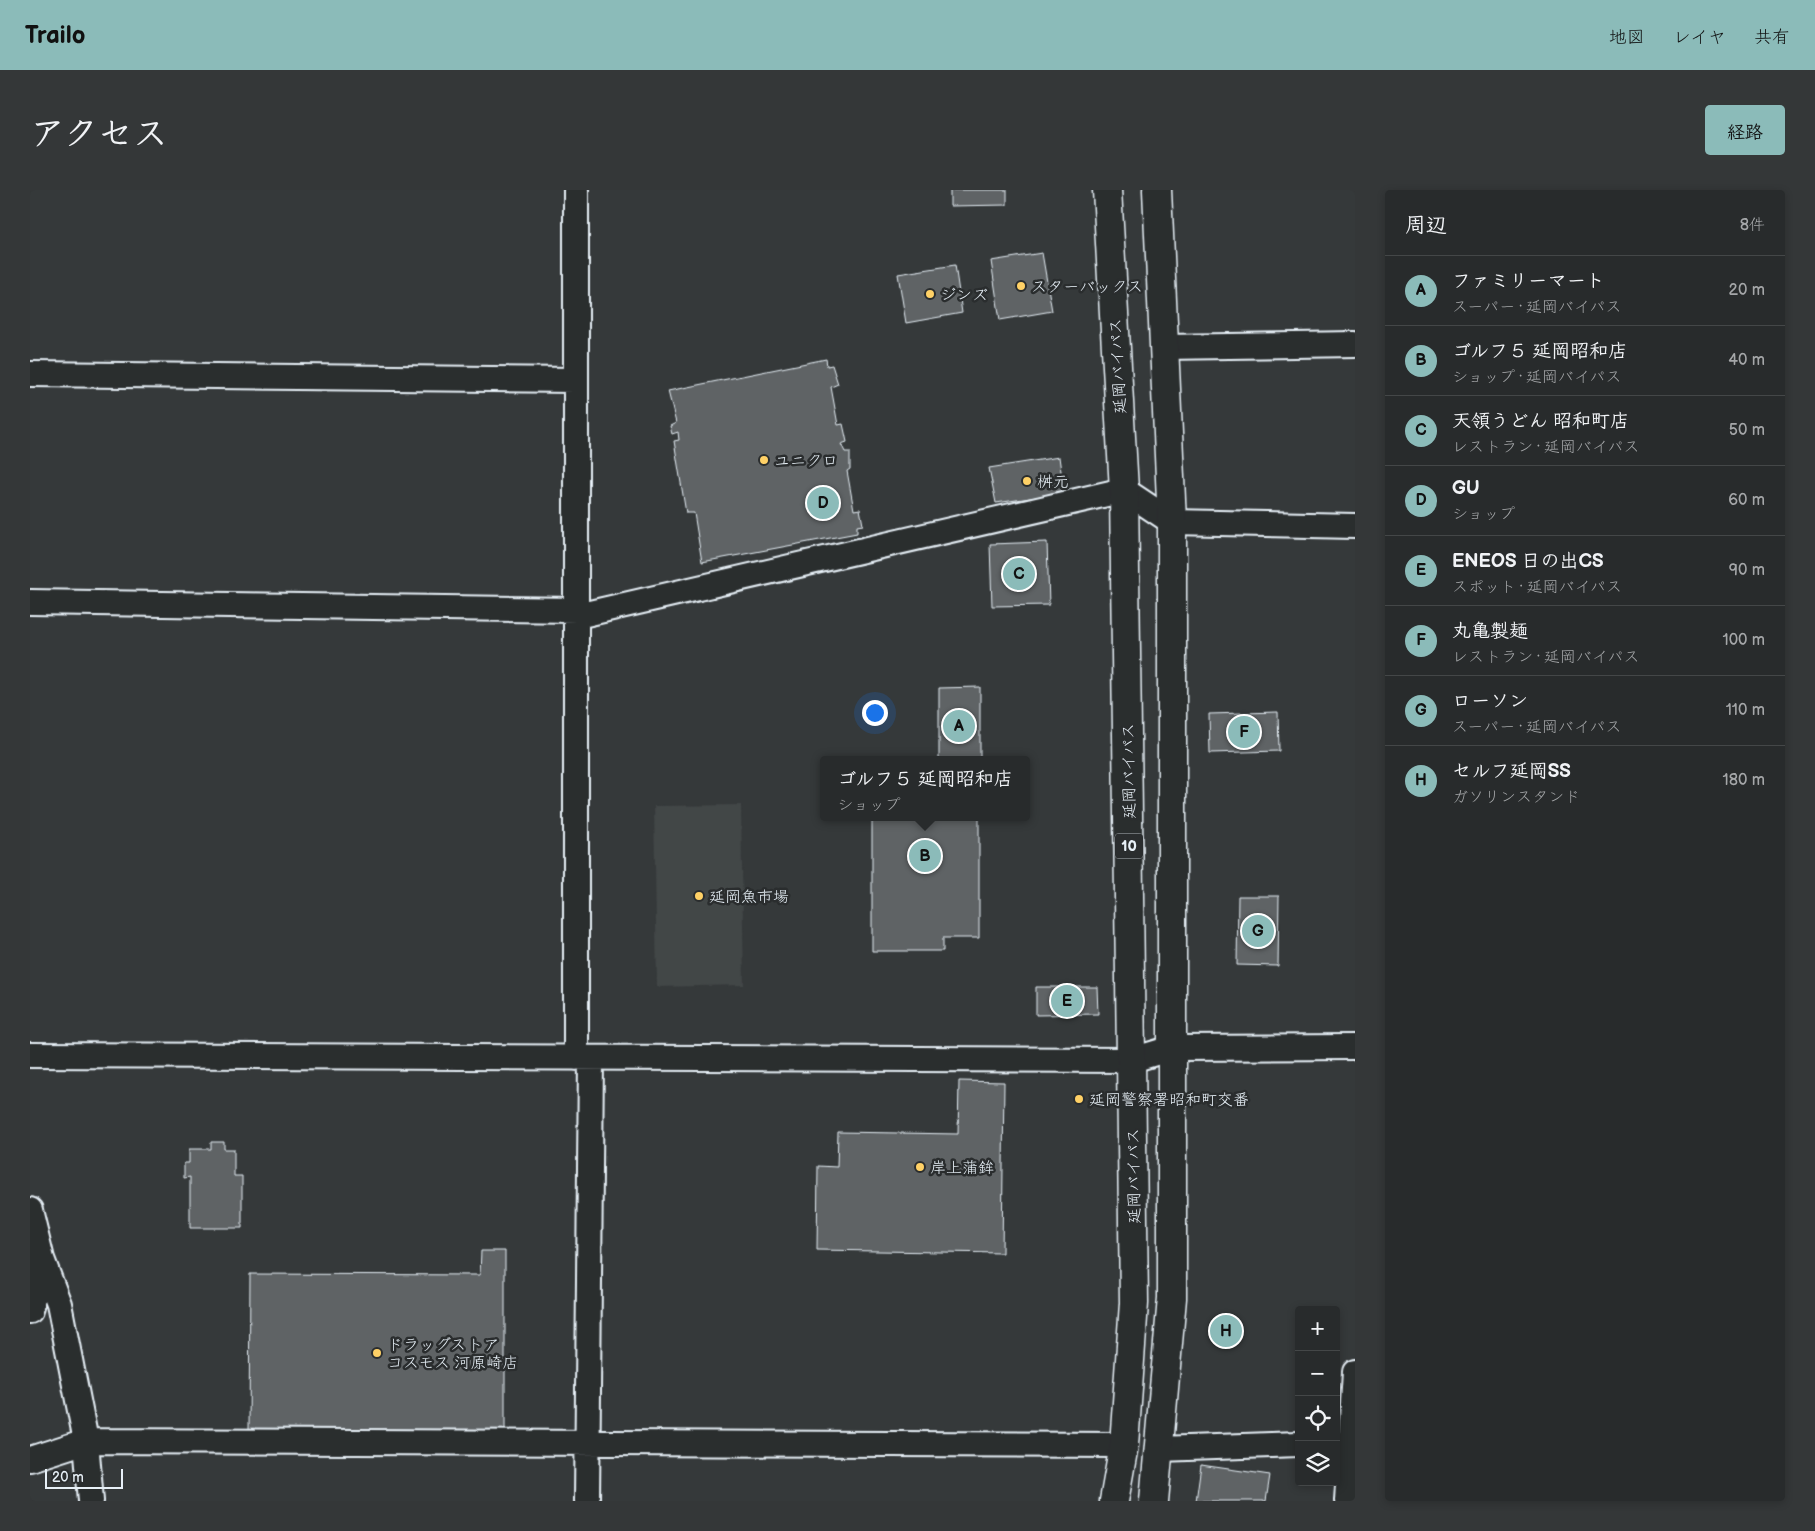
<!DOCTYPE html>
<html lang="ja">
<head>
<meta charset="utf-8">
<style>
  :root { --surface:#282b2c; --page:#343738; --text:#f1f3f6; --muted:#a5a7a9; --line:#444748; --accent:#8bbbb9 }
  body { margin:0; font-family:"Balsamiq Sans","Klee One",sans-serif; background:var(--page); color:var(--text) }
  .controls { position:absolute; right:15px; bottom:15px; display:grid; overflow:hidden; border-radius:5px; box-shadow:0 2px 8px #0003 }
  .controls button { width:45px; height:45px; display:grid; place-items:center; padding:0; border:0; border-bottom:1px solid var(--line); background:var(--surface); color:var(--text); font:25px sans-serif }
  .scale { position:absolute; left:15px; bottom:12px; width:78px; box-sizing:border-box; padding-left:5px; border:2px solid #e8f1f8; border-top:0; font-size:14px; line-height:18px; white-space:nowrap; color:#e8f1f8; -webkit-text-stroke:4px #2a2d2e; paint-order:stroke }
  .you { position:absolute; left:844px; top:522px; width:18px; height:18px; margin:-12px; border:4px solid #fff; border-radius:50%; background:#1a73e8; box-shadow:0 0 0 8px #1a73e833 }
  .badge { display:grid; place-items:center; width:32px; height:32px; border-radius:50%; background:var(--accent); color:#111; font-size:16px; font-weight:700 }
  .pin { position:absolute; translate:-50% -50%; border:2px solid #fff; box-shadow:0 1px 5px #0006 }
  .popup { position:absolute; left:790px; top:566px; width:210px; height:65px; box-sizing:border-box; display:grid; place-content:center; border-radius:5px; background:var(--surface); filter:drop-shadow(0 1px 4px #0005); font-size:16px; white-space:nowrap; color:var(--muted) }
  .popup b { font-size:19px; color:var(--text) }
  .popup::after { content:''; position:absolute; left:50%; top:100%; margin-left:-10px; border:10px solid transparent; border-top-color:var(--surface) }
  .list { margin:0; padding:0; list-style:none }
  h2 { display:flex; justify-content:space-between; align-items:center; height:65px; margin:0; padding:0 20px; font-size:21px }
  h2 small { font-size:16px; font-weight:400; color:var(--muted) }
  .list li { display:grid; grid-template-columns:32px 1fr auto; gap:15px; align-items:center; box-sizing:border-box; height:70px; padding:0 20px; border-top:1px solid var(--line) }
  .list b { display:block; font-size:19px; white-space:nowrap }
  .list p { margin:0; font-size:16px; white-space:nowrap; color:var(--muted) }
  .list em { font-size:16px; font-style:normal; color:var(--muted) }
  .icon { flex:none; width:28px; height:28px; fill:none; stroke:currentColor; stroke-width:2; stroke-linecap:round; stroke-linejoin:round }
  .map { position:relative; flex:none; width:1325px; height:1311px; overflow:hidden; border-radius:5px }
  header { display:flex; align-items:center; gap:30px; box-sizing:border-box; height:70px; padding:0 25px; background:var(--accent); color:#111 }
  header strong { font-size:24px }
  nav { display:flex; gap:28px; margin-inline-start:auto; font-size:18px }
  .intro { display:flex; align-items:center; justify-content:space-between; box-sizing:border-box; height:120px; padding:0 30px }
  h1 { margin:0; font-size:35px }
  .button { padding:12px 22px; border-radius:5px; background:var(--accent); color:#111; font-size:18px; font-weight:700 }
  main { display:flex; gap:30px; padding:0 30px }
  aside { flex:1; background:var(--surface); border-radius:5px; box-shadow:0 2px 8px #0003 }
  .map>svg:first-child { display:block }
  .built { fill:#424647 }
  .building { fill:#5f6365; stroke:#e8f1f8 }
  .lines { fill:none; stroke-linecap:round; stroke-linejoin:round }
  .street-casing { stroke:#e8f1f8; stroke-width:28 }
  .highway-casing { stroke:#e8f1f8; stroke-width:31 }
  .street { stroke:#2a2d2e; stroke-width:24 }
  .highway { stroke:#2a2d2e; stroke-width:28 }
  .poi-dot { fill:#ffd166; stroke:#2a2d2e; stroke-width:2 }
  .labels { text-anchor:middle; stroke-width:5; stroke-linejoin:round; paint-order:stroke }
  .shield { fill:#2a2d2e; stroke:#afb6bb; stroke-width:1 }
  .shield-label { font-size:15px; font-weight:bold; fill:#e8f1f8 }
  .poi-label { font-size:16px; fill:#e8f1f8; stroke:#2a2d2e; text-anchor:start }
  .street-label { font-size:16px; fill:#e8f1f8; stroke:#2a2d2e }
</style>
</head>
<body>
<header>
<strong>Trailo</strong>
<nav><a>地図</a><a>レイヤ</a><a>共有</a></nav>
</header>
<div class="intro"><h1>アクセス</h1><a class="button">経路</a></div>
<main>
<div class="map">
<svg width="1325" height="1311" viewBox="0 0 1325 1311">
  <rect width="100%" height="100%" fill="#35393a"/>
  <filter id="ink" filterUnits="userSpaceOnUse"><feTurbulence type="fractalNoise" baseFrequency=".02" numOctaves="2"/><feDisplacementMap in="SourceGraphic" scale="10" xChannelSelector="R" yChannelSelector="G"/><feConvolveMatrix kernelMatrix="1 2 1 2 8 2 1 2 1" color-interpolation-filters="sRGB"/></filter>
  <g filter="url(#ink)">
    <path class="built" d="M711,615L714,795L627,797L624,616Z"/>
    <path class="building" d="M920,0H977V15L920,16Z
      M1012,63L1022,121L970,130L961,71Z
      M925,75L932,123L876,133L868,84Z
      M796,169L797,176L802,175L808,194L801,197L808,235L813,234L817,252L811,254L815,262H820V279L817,281L824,320L830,319L833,335L827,336V343L672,372L664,323H656L644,251L649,250L648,242L642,244L640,236L646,233L638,201Z
      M1029,267L1034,303L966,313L959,278Z
      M1017,352L1019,415L962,416L960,354Z
      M950,497V570H909V498Z
      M1248,522L1249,561L1180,563L1179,524Z
      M842,627H949V748H913V761H842Z
      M1208,706H1249L1248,776L1207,775Z
      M1006,797H1067L1068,824L1006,825Z
      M929,891L974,892L972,1063L787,1060L788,976L807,977L808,942L928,944Z
      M181,952H194V959H204V986H212V1038H160V987L154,988V973H159V959H181Z
      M451,1061H475V1242L219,1241L220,1084L450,1085Z
      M1171,1275L1240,1285L1236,1311H1166Z"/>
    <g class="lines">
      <g class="street-casing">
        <path id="street" d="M1134,157L1325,154
          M0,184L545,190
          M0,412L547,420
          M547,426L1094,300L1142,332L1325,336
          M0,865L1102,870L1142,858L1325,857
          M546,868V0
          M0,1020L12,1069L29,1114L56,1251L61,1311
          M0,1121L12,1069
          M1130,1259L1269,1254
          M0,1269L56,1251L1094,1255
          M557,1311L561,868
          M1317,1311L1325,1182"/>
      </g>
      <g class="highway-casing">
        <path id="highway" d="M1077,0L1094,300L1104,1113L1094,1255L1084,1311
          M1124,1311L1142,1108V332L1127,0"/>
      </g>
      <use href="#street" class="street"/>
      <use href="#highway" class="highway"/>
    </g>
  </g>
  <g class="poi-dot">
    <circle cx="991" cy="96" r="5"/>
    <circle cx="900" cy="104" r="5"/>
    <circle cx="734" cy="270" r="5"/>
    <circle cx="997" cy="291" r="5"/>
    <circle cx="669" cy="706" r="5"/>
    <circle cx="1049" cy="909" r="5"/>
    <circle cx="890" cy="977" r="5"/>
    <circle cx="347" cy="1163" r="5"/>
  </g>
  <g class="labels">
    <rect class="shield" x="1085" y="643.5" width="28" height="25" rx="4"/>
    <g class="shield-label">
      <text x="1099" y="661">10</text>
    </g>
    <g class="poi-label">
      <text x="1001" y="102">スターバックス</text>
      <text x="910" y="110">ジンズ</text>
      <text x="744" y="276">ユニクロ</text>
      <text x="1007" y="297">桝元</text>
      <text x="679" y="712">延岡魚市場</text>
      <text x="1059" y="915">延岡警察署昭和町交番</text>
      <text x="900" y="983">岸上蒲鉾</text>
      <text x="357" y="1160">ドラッグストア<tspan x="357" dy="18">コスモス 河原崎店</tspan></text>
    </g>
    <g class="street-label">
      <text transform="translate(1087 176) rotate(-93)" y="6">延岡バイパス</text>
      <text transform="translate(1098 581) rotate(-91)" y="6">延岡バイパス</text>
      <text transform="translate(1103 986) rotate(-91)" y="6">延岡バイパス</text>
    </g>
  </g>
</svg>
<div class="controls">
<button>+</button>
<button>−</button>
<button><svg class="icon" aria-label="locate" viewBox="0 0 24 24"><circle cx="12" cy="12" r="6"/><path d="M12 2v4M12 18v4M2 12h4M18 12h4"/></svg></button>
<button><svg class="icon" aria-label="layers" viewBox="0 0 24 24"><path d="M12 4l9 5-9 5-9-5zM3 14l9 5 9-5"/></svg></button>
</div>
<div class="scale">20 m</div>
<div class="you"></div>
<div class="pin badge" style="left:929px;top:536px">A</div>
<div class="pin badge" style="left:895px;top:666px">B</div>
<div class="popup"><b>ゴルフ５ 延岡昭和店</b>ショップ</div>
<div class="pin badge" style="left:989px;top:384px">C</div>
<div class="pin badge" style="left:793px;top:313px">D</div>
<div class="pin badge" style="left:1037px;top:811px">E</div>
<div class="pin badge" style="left:1214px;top:542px">F</div>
<div class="pin badge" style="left:1228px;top:741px">G</div>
<div class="pin badge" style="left:1196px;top:1141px">H</div>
</div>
<aside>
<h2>周辺<small>8件</small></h2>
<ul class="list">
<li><span class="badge">A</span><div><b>ファミリーマート</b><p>スーパー · 延岡バイパス</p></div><em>20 m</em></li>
<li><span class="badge">B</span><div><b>ゴルフ５ 延岡昭和店</b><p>ショップ · 延岡バイパス</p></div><em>40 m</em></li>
<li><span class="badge">C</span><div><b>天領うどん 昭和町店</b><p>レストラン · 延岡バイパス</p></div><em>50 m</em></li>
<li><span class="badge">D</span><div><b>GU</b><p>ショップ</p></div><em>60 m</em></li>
<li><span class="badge">E</span><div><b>ENEOS 日の出CS</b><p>スポット · 延岡バイパス</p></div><em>90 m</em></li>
<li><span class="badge">F</span><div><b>丸亀製麺</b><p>レストラン · 延岡バイパス</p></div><em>100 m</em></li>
<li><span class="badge">G</span><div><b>ローソン</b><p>スーパー · 延岡バイパス</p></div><em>110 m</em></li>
<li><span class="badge">H</span><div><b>セルフ延岡SS</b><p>ガソリンスタンド</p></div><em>180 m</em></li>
</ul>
</aside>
</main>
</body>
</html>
